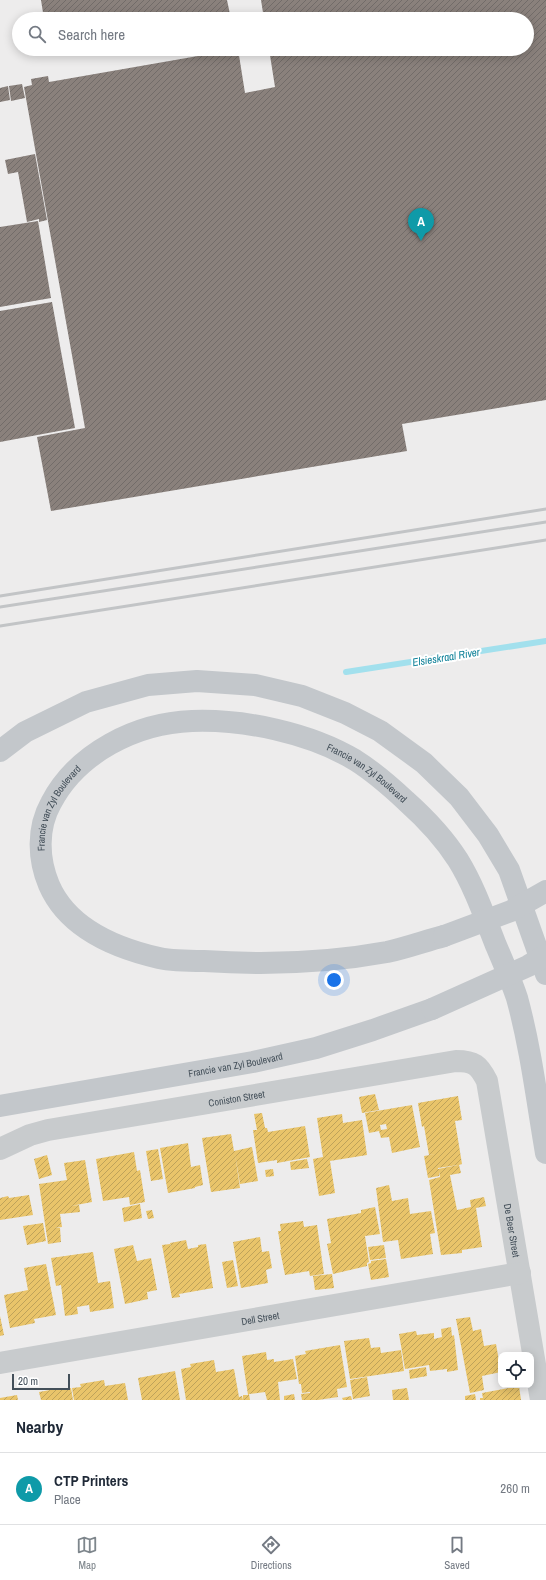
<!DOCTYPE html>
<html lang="en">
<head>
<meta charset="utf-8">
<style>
  :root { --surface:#fff; --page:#f6f6f7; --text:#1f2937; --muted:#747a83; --line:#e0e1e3; --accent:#7e868c }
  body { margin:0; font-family:"Archivo Narrow",sans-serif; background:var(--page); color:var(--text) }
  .controls { position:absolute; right:12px; bottom:12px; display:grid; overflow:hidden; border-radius:8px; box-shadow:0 2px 10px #0003 }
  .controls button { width:36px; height:36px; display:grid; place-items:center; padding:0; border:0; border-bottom:1px solid var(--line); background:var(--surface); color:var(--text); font:20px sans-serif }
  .scale { position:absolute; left:12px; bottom:10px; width:58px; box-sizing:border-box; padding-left:4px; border:2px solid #434f59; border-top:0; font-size:11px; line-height:14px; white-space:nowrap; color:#434f59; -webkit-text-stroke:3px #fff; paint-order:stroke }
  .you { position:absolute; left:334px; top:980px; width:14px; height:14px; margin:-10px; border:3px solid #fff; border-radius:50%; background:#1a73e8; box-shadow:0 0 0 6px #1a73e833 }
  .badge { display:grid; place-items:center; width:26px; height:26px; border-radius:50%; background:var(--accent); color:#fff; font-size:13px; font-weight:700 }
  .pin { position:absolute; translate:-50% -33px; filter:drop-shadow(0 1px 2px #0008) }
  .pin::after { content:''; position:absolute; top:21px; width:14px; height:12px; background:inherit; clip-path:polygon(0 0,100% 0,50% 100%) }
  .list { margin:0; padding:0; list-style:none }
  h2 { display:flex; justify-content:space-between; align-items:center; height:52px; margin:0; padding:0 16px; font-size:17px }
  h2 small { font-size:13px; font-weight:400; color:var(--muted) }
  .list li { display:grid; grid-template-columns:26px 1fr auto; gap:12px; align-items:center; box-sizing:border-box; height:72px; padding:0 16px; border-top:1px solid var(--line) }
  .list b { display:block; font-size:15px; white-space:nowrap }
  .list p { margin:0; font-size:13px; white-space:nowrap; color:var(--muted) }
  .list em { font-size:13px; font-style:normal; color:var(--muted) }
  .icon { flex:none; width:22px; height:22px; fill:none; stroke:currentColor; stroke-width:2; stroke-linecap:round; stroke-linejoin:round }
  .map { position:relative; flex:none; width:546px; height:1400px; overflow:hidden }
  .search { position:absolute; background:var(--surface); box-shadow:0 2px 10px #0003; left:12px; right:12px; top:12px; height:44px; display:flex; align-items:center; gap:10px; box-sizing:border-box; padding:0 14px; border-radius:22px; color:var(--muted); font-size:15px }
  .sheet { height:124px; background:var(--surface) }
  nav { display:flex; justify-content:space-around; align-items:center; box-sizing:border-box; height:56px; border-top:1px solid var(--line); background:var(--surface); font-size:11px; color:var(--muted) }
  nav a { display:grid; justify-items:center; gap:2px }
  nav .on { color:var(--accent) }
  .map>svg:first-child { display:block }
  .homes { fill:url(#homes-hatch); fill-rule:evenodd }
  .industry { fill:url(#industry-hatch) }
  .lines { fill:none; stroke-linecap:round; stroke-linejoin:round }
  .stream { stroke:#a2e0ed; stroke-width:6 }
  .minor { stroke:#c8cbcd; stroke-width:22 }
  .major { stroke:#c3c7cb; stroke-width:22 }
  .rail { stroke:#c2c4c6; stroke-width:3 }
  .major-bridge { stroke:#c3c7cb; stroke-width:22 }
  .labels { text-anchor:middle; stroke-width:4; stroke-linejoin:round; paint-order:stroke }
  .street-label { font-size:10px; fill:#434f59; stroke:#fff }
  .water-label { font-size:11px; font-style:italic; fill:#0a7f97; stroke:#fff }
</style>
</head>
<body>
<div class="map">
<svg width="546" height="1400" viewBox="0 0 546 1400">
  <defs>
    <pattern id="homes-hatch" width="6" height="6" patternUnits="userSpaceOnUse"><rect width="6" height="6" fill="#e9c46a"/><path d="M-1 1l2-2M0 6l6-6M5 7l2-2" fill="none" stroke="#bea25a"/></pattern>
    <pattern id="industry-hatch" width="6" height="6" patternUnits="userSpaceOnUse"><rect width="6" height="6" fill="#8a817c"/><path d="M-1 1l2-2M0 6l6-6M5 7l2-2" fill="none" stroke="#726c69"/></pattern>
  </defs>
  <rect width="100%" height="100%" fill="#edecec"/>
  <path class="homes" d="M375,1094L379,1110L362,1113L359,1097Z
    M458,1096L462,1120L455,1121L462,1164L459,1165L461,1173L450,1175L457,1210L471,1207L470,1200L484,1197L486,1206L476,1208L482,1247L462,1250V1253L441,1255L429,1180L440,1177L439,1172V1176L428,1178L424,1156L436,1154L429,1155L424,1126L422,1127L418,1103ZM458,1165L438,1169V1168Z
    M412,1105L420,1147L392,1153L389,1137L381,1138L379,1131L369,1133L365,1113ZM386,1124L387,1129L381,1130L380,1125Z
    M262,1113L265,1128H267L268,1132L305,1126L310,1157L277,1163V1160L258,1163L253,1130H257L254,1114Z
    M342,1114L343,1123L362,1120L367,1155L330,1161L335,1193L319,1196L313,1159L323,1157L317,1118Z
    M231,1134L234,1151L252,1147L258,1181L240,1184L235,1154L240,1188L211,1192L202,1138Z
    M188,1143L191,1167L200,1165L203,1185L195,1187V1188L168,1193L160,1148Z
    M158,1149L163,1179L151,1181L146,1151Z
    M134,1152L137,1171L140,1170L145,1202L130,1205L129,1197L103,1201L96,1159Z
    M47,1155L52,1175L39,1179L34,1159Z
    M307,1159L309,1168L291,1170L290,1162Z
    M85,1160L92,1202L71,1206L79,1205L80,1212L60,1214L62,1227L55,1228H60L61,1242L48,1244L39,1184L67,1180L64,1163Z
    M273,1169L274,1176L266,1177L265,1170Z
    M389,1185L392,1201L408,1198L410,1214L431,1211L435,1233L430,1234L433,1254L401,1259L398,1240L383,1242L376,1188Z
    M29,1195L33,1215L0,1220V1198L8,1196L9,1198Z
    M140,1204L142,1218L124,1222L122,1208Z
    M375,1207L380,1234L365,1236L369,1262L367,1263V1266L333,1274L327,1244L331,1243L327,1219L361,1213V1210Z
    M152,1210L154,1218L148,1219L146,1211Z
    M303,1221L304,1227L317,1225L324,1274L310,1276L309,1271L285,1275L280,1250H281L278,1231H281L280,1224Z
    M43,1223L46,1241L27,1245L23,1226Z
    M260,1237L262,1252L269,1251L272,1268L266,1270L268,1283L241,1288L233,1242Z
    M186,1240L188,1249L198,1247V1245L206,1244L213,1288L179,1294L180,1297L172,1298L162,1245L170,1244L172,1251L170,1243Z
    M133,1245L137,1261L151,1258L157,1290L147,1292L148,1299L125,1304L114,1249Z
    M384,1245L386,1258L370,1260L368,1247Z
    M93,1252L98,1283L110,1281L114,1308L90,1312L89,1305L77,1307L78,1314L65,1316L61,1285L56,1286L51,1258Z
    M386,1259L389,1277L371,1280L368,1264L371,1263V1261Z
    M233,1260L238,1286L227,1288L222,1262Z
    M46,1264L56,1315L34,1319L35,1323L10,1328L4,1295L28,1290L24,1268Z
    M332,1274L334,1288L315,1290L313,1276Z
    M0,1316L4,1335L0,1336Z
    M470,1317L473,1331L481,1329L484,1346L496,1344L501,1372L482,1376L484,1390L470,1393L456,1319Z
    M451,1327L452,1336L454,1335L458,1370L447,1372V1369L430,1371L429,1365L405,1369L399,1334L416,1331L417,1335L434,1333V1339L442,1337L441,1329Z
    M369,1338L371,1348L380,1347L381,1353L401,1350L404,1371L350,1379L344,1341Z
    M340,1345L347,1387L337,1389L338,1397L318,1400H302L301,1394L310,1393V1392L302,1393L301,1384H299L295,1356L306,1354L305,1351Z
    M266,1352L267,1360L274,1359V1362L293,1359L297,1379L278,1382L280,1400H267L265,1392L249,1394L250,1400H243V1395H248L242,1356Z
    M214,1360L216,1372L234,1369L239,1397L242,1396L243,1400H186L181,1369L191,1367L190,1364Z
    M426,1367L427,1376L410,1379L409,1370Z
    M175,1371L180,1400H142L138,1378Z
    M367,1377L370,1396L353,1399L350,1380Z
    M104,1380L105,1386L125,1383L128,1400H74L72,1388L81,1387L80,1384Z
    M519,1386L521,1400H480V1398H483L482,1393Z
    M61,1388V1390L71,1388L73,1400H41L39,1392Z
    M407,1388L409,1400H393L392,1390Z
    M294,1394L295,1400H284V1396Z
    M475,1394L476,1400H465V1396Z
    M17,1395L18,1400H0V1398Z
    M351,1396L352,1400H343L342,1398Z"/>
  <path class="industry" d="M41,0H227L231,19H44Z
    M261,0H546V400L402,424L407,451L51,511L37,437L85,428L24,87L32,85L31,79L48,76L49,82L238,49L245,93L275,87L269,49H527V19H264Z
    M50,49H66V50L50,53Z
    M22,84L25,98L11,101L9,86Z
    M8,86L10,100L0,102V88Z
    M35,154L47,220L39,222V219L27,222L18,172L8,174L5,160Z
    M38,221L51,298L0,307V227Z
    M52,302L75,428L0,442V311Z"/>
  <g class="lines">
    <path class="stream" d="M346,672L546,641"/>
    <g class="minor">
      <path id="s1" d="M0,1149L30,1135L48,1130L456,1061C474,1061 479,1065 487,1081L541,1400"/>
      <path id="s2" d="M0,1363L520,1273"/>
    </g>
    <g class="major">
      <path d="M0,751L25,732L86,702L148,685L197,681L255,685L302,696L345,713L380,731L424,763L459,797L488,835L509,870L546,974"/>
      <path id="s3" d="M444,936C425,941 406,948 387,952C327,963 265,965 204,961C190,961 173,961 159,958C115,948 68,929 49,885C38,859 37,828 51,803C77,753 136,723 192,721C244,719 310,733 355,760C374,772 390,786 406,801C425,818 444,838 458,860C474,886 484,915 495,943C503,962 511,980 517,998C531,1049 537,1101 546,1153"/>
      <path id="s4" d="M0,1106L253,1062L316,1048L373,1030L432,1009"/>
    </g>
    <path class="rail" d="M0,596L546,509
      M0,607L546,522
      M0,626L546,540"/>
    <path class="major-bridge" d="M444,936L511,911L546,891
      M432,1009L528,966L546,955"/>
  </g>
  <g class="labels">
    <g class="street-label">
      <text dy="4" stroke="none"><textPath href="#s3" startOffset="867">Francie van Zyl Boulevard</textPath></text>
      <text dy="4" stroke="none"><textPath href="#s3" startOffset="508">Francie van Zyl Boulevard</textPath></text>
      <text dy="4" stroke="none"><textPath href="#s4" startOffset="239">Francie van Zyl Boulevard</textPath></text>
      <text dy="4" stroke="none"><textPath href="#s1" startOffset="243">Coniston Street</textPath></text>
      <text dy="4" stroke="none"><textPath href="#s1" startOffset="657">De Beer Street</textPath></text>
      <text dy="4" stroke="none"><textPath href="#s2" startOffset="264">Dell Street</textPath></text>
    </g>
    <g class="water-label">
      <text transform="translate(446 657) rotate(-9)" y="4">Elsieskraal River</text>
    </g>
  </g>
</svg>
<div class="controls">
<button><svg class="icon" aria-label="locate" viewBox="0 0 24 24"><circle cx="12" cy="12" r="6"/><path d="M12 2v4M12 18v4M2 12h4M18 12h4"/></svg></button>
</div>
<div class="scale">20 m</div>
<div class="you"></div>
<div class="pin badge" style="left:421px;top:241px;background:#0f9aa8">A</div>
<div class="search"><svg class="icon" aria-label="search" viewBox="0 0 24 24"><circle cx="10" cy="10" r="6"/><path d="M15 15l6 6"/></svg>Search here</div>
</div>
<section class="sheet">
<h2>Nearby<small></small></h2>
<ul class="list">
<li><span class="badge" style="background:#0f9aa8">A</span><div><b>CTP Printers</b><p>Place</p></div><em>260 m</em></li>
</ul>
</section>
<nav>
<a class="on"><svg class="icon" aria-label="map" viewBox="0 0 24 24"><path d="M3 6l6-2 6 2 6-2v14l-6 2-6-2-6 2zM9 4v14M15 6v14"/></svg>Map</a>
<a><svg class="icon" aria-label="directions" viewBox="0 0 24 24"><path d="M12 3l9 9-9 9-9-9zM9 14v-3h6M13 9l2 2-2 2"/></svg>Directions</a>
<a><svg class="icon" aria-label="saved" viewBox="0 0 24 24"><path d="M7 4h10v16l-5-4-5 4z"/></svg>Saved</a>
</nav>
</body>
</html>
